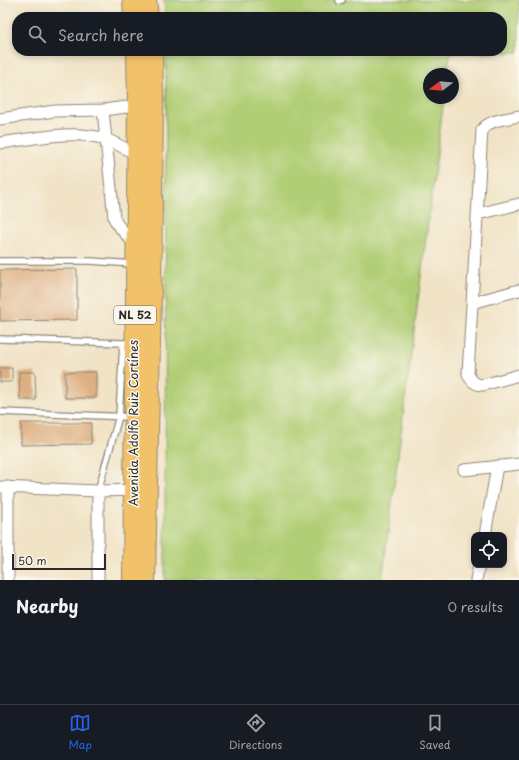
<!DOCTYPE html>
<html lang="en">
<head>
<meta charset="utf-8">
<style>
  :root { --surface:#171b24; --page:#242831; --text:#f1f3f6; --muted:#9ea1a6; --line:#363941; --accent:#2563eb }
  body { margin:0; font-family:"Playpen Sans",sans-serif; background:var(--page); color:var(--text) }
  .controls { position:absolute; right:12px; bottom:12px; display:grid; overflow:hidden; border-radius:8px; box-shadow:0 2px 6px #0003 }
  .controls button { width:36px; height:36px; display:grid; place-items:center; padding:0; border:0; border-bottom:1px solid var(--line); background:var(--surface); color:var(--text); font:20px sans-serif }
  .compass { position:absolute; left:423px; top:68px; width:36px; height:36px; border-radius:50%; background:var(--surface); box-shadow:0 2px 6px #0003; rotate:254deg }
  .scale { position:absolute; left:12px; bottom:10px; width:94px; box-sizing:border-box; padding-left:4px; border:2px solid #2b2b2b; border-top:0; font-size:11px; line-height:14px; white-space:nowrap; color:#2b2b2b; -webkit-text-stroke:3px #fbf7ec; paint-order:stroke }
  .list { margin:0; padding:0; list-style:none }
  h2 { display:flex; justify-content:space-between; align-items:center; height:52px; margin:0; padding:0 16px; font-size:17px }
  h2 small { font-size:13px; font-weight:400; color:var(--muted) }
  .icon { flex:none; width:22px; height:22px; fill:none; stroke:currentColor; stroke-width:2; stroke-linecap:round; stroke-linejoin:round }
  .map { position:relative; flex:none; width:519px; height:580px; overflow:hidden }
  .search { position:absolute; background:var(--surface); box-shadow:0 2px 6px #0003; left:12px; right:12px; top:12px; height:44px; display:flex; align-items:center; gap:10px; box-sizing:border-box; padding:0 14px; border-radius:16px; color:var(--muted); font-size:15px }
  .sheet { height:124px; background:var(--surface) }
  nav { display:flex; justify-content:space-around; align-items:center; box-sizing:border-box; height:56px; border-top:1px solid var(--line); background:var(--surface); font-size:11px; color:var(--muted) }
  nav a { display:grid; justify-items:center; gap:2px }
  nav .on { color:var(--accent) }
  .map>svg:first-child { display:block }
  .green { fill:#b0ce75; stroke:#6e7c50 }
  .building { fill:#ddaf82 }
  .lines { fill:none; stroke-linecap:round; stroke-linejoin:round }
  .service-casing { stroke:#8e8778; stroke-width:8 }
  .minor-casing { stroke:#8e8778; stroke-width:13 }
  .primary-casing { stroke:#8e8778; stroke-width:20 }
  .service { stroke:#fff; stroke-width:5.5 }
  .minor { stroke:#fff; stroke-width:11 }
  .primary { stroke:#f2c26a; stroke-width:18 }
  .labels { text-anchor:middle; stroke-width:3; stroke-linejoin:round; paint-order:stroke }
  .shield { fill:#fbf7ec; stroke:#696865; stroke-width:1 }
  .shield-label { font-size:11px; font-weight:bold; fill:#2b2b2b }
  .street-label { font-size:12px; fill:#2b2b2b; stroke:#fbf7ec }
</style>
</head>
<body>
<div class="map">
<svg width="519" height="580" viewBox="0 0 519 580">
  <rect width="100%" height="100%" fill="#fbf7ec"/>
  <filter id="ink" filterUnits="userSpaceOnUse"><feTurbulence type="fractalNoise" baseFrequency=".025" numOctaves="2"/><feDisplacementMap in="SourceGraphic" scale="8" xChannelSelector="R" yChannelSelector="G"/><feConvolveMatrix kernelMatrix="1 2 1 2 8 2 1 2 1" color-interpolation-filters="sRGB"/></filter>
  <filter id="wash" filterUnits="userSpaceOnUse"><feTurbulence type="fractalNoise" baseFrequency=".012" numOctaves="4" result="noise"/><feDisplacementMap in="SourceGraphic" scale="16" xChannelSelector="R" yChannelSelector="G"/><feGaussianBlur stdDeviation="0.9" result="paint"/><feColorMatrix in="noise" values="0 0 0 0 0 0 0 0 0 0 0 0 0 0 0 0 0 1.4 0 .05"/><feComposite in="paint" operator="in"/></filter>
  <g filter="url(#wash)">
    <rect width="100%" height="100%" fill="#f1e3c6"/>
    <path class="green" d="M164,0H519V52L450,54L447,74H429V98H444L382,580H165L166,51H502V17H166Z"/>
    <g id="blocks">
      <path class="building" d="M77,269V320L0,321V270Z
        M0,368H12V382H0Z
        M19,372H35L36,400H20Z
        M65,372H96V398H65Z
        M21,423H91V444L21,445Z"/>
    </g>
  </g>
  <g filter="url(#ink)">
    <use href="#blocks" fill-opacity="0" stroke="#8e8778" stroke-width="1"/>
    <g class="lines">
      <g class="service-casing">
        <path id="service" d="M339,1L342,0
          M0,261H90L134,264
          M0,339L123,343
          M0,412L132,417
          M98,491L119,416L123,343L132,342"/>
      </g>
      <g class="minor-casing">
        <path id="minor" d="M103,110L114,218L117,224L136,246
          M519,116C507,119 490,119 482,130L468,374C471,381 475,385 483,385L519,375
          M0,119L55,111L103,110L143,105
          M0,143C33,139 73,129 105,139C116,143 126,149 136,154L141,153
          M478,214L519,204
          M472,303L519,290
          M464,470L519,464
          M0,487L98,491L139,490
          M485,535L497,466
          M8,580V487
          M98,580V491
          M476,580L479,565"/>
      </g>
      <g class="primary-casing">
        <path id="primary" d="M132,0L133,17
          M147,0L149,17
          M132,580L137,105L136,51
          M146,580L152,293L154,100L153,51"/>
      </g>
      <use href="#service" class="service"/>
      <use href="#minor" class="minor"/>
      <use href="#primary" class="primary"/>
    </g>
  </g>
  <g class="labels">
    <rect class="shield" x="114" y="306" width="42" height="18" rx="3"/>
    <g class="shield-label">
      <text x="135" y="319">NL 52</text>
    </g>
    <g class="street-label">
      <text transform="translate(134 423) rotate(-90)" y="4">Avenida Adolfo Ruiz Cortínes</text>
    </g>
  </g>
</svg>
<div class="controls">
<button><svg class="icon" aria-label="locate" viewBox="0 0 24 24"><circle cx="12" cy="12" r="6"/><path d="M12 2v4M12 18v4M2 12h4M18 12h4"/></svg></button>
</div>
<svg class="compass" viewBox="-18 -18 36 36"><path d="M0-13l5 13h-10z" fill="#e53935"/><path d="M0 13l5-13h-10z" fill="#9ea1a6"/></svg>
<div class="scale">50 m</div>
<div class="search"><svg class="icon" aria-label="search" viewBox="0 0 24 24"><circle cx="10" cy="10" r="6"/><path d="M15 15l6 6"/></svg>Search here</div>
</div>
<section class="sheet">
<h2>Nearby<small>0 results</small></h2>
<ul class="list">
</ul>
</section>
<nav>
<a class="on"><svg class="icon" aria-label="map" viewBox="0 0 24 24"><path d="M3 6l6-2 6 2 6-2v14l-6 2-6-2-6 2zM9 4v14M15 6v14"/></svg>Map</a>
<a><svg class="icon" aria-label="directions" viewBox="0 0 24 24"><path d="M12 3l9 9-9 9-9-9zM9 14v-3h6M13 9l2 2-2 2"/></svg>Directions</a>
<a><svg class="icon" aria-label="saved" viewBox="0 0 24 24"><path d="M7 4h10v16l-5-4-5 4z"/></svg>Saved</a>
</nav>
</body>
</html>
